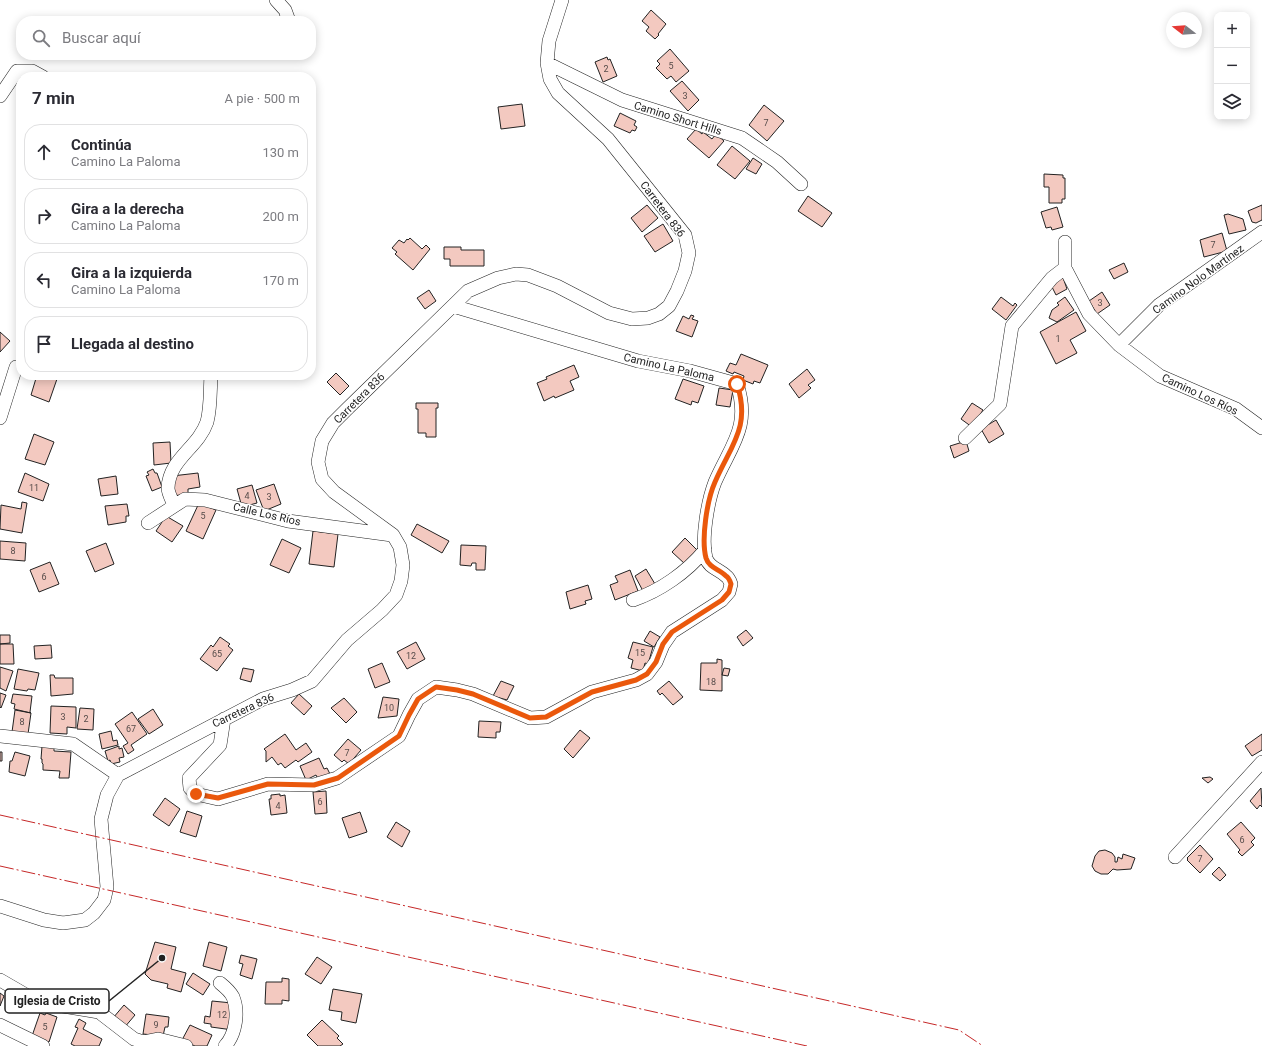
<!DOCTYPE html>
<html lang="es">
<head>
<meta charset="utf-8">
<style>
  :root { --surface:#fff; --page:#f7f7f7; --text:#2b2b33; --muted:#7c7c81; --line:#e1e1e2 }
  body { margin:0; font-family:Roboto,sans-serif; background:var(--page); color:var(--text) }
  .controls { position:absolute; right:12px; top:12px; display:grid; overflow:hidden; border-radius:8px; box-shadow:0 2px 10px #0003 }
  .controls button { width:36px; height:36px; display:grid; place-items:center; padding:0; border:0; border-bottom:1px solid var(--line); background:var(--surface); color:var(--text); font:20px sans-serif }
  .compass { position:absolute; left:1166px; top:12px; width:36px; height:36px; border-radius:50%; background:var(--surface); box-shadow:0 2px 10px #0003; rotate:287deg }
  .stop { position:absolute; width:12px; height:12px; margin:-9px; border:3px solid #ea580c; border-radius:50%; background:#fff }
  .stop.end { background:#ea580c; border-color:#fff; box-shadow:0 1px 4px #0008 }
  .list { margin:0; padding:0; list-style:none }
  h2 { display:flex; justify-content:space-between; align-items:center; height:52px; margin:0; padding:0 16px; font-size:17px }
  h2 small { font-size:13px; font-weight:400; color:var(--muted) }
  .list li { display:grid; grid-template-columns:26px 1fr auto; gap:12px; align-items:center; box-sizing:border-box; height:56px; margin:0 8px 8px; padding:0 8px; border:1px solid var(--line); border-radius:16px }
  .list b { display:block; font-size:15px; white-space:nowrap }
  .list p { margin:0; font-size:13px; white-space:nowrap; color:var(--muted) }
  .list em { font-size:13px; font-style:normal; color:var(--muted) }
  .icon { flex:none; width:22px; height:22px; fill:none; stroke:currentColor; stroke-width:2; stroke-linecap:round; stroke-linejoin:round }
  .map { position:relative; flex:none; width:1262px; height:1046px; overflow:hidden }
  .search { position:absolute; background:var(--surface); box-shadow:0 2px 10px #0003; left:16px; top:16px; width:300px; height:44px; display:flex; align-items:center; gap:10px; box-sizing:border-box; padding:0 14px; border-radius:16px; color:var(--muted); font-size:15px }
  .panel { position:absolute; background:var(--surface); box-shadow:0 2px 10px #0003; left:16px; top:72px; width:300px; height:308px; border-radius:16px }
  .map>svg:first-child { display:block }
  .building { fill:#f3c9c0; stroke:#222 }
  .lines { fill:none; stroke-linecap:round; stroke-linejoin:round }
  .minor-casing { stroke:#222; stroke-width:14 }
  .minor { stroke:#fff; stroke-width:13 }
  .power { stroke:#c62828; stroke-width:1; stroke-dasharray:14 3 2 3; stroke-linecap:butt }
  .route { stroke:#ea580c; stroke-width:5 }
  .labels { text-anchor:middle; stroke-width:3; stroke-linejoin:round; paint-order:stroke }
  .number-label { font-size:9px; fill:#564c4a }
  .street-label { font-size:11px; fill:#222; stroke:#fff }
  .leader { fill:none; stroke:#222; stroke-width:1.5 }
  .callout-dot { fill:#222; stroke:#fff; stroke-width:1.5 }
  .callout { fill:#fff; stroke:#222; stroke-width:1.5 }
  .callout-label { font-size:12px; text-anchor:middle; font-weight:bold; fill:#222 }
</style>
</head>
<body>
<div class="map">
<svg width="1262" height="1046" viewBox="0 0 1262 1046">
  <rect width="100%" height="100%" fill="#fff"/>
  <path class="building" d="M651,10L666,24L658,34L659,35L655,39L646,31L649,27L642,21Z
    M670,49L689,71L676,82L671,76L667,79L656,68L660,64L657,61Z
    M607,57L608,60L610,59L617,76L603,82L595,62Z
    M682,81L699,100L688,111L670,91Z
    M522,104L525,126L501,129L498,107Z
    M764,105L784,121L767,141L749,125Z
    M620,113L636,121L634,125L637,127L635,131L632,130L630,133L614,126Z
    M696,129L702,134L703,132L712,139L716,134L724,141L709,158L687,139Z
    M732,146L750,161L735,179L717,165Z
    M753,158L762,164L756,174L746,169Z
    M1044,174L1063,175V178H1065V199H1062V203H1049V187H1044Z
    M808,196L832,213L822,227L798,211Z
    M647,205L658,218L642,232L631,218Z
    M1262,205V220L1256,223L1252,222L1248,211Z
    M1057,207L1063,227L1052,230L1051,227L1046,228L1041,212Z
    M1228,214L1243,219L1246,230L1229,234L1224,215Z
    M663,224L673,241L655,252L644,236Z
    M1222,233L1227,251L1204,257L1200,240Z
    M410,238L422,249L426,245L430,249L413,270L395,254L397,252L392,248L399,240L404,243L407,239L408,240Z
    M444,247H461V250H484V266H450V259H444Z
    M1124,263L1128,272L1114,279L1109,270Z
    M1061,272L1067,289L1056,295L1050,283Z
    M429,290L436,301L425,309L417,298Z
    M1102,292L1110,305L1097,314L1089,301Z
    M1001,297L1013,306L1015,303L1017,305L1006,320L992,309Z
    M1065,297L1074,310L1057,322L1049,318L1052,310L1059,305L1057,303Z
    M1076,312L1086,331L1070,340L1077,353L1056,364L1040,332Z
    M691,315L694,316L692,319L698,321L692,337L676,331L683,316L689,319Z
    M0,332L10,341L0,352Z
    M741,354L768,365L760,383L754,381L753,384L743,380L744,376L734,372L733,374L726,371L730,363L736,365Z
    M574,365L579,377L570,381L574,390L555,398L554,396L544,401L537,383L547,379L546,377Z
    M807,369L815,380L808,385L811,388L799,398L789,384Z
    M336,373L349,386L340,395L327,382Z
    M37,375L58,376L49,402L31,395Z
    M683,379L704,386L698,403L692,401L691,405L675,399Z
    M719,388L733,390L730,407L716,405Z
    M416,403H438V408H436V437H426V433H418V409H416Z
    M972,403L983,410L972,427L961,419Z
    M996,420L1004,434L989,443L981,429Z
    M34,434L54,442L45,465L25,459Z
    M966,441L969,451L954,458L950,446Z
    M170,442L171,463L154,465L153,443Z
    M153,469L155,473H157L162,487L152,491L146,476L149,475L147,472Z
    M25,473L49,484L43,501L18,492Z
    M198,473L200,487L188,489V494L172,496V476Z
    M116,476L118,494L101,496L98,479Z
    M274,484L281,504L264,511L256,490Z
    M252,485L257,503L242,507L237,489Z
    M22,502L27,503L22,533L0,529L1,505L21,509Z
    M199,503L216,510L203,539L186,531Z
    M127,504L129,516H126V522L108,525L105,506Z
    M166,516L183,526L172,542L156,531Z
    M417,524L449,541L442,553L411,535Z
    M313,531L338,534L334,567L309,564Z
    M685,538L698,551L685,564L672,552Z
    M282,539L301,548L289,573L270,565Z
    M0,541L26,543L25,561L0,559Z
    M106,543L114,564L95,572L86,551Z
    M461,545L486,546L485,570H476V563H472L471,566L460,565Z
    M50,562L59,584L39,592L30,570Z
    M646,569L655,584L643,591L635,576Z
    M630,570L638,591L615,600L610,585L618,582L615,576Z
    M588,585L592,599L585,601L586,604L570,609L566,592Z
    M746,630L753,638L743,646L737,637Z
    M650,631L660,637L654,647L644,641Z
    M0,635H10V643L0,644Z
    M220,637L230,644L228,646L233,650L217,671L200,659L211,645L213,647Z
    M416,642L425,659L407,669L397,652Z
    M633,642L653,647L648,664L645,663L643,671L631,668L633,660L628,658Z
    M0,644H13L14,664H0Z
    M51,645L52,658L35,659L34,646Z
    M717,659L722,660V691L700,690L701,663H717Z
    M382,663L390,682L375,688L368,669Z
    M0,667L13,671L6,691L0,688Z
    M243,668L254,670L251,682L240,679Z
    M724,668L730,669L728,676L722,675Z
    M18,669L39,673L35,690L28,689L27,691L14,689Z
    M50,675H54L55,678H73V694L51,696Z
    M501,681L514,686L507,700L493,696Z
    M669,681L683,697L673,705L662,693L660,695L657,691Z
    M0,693L6,695L1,708L0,707Z
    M13,694L32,696L30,712L31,713L14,709L15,704L11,703Z
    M299,694L312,706L304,715L291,703Z
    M383,697L399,699L397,716L378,718Z
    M344,698L357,712L346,723L331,708Z
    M51,706L76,707V728L67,727V734L50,733Z
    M80,708L94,709L93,730L77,729Z
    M153,709L163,725L149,734L138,719Z
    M15,710L31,713L28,734L12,732Z
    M132,712L147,734L131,745L134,750L128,754L123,746L128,743L115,724Z
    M479,721L501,722L500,732H496V738L478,737Z
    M580,730L590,738L573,758L564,749Z
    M111,731L113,741L117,740L118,745L102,749L99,734Z
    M285,734L296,750L306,743L312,752L298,762L296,760L285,768L281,763L278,765L272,757L266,762V751L264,749Z
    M1262,734V750L1252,756L1245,746Z
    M348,739L361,750L349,764L344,760L342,762L334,755Z
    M42,746L54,747V751L71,752L69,778H59L60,771L43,770V764L42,763V759H41Z
    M119,746V749L122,748L124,757L119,758L120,762L111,764L110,760L108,761L105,751Z
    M0,752H2V761H0Z
    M15,752L30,756L25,776L9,772L10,761H12Z
    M319,758L324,769L327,768L330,774L318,779L316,775L306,780L300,766Z
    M1210,777L1213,779L1208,783L1202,778Z
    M1261,788L1262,807L1260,805L1257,809L1250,801Z
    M326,791L327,813L315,814L313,792Z
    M280,794V796L285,795L287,813L271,815L269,799H271V795Z
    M165,798L180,809L169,826L153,815Z
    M187,811L202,816L196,837L180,832Z
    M360,812L367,832L349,838L342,818Z
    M396,822L410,831L402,847L387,837Z
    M1241,822L1255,838L1251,842L1254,845L1242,856L1238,852L1240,850L1227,834Z
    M1200,845L1213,859L1200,873L1187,860L1188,859L1187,858Z
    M1105,850L1112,853L1115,857V862H1117L1118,857L1122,859L1123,854L1135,858L1131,869L1117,870L1113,869L1108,874H1101L1095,871L1092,866L1095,856L1099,851Z
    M1219,867L1226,875L1220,881L1212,874Z
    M155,942L176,947L171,969L186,973L181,992L167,988L168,984L151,980L145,974Z
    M209,942L227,947L221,971L203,966Z
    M241,955L257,959L252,979L240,975L243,964L239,963Z
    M317,957L332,967L321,984L305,974Z
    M193,973L210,984L203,995L186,984Z
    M282,978L289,979V1001L282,1000V1004H265L266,982H282Z
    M333,989L362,994L356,1023L341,1020L342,1012L329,1010Z
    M0,993L4,996L0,1006Z
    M212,1001L232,1003L233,1030L211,1027V1024L204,1023L205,1016L210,1017Z
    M124,1005L135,1015L124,1028L113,1018Z
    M40,1013L45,1015L46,1013L57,1017L49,1042L32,1036Z
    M146,1014L169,1017L168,1027H165L163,1036L143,1034Z
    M79,1019L86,1023L83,1029L102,1039L99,1046H75L71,1044L78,1028L75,1027Z
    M322,1020L339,1036L337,1038L343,1044L340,1046H318L307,1035Z
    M190,1025L212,1035L207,1046H195L182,1040Z"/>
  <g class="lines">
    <g class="minor-casing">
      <path id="minor" d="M276,0L285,10L289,21
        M547,63L622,100L742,138L777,162L801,184
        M0,96L17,71H32L43,77
        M1065,242V268L1089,314L1119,345L1160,376L1236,409L1262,428
        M1119,345L1159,305L1262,232
        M0,418L16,367
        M965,438L1000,404L1012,326L1052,278L1065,268
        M174,505C172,500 168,493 168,488C169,459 198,448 207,422C211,407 210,390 211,375
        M148,523L185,499L205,500L288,521L392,535
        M633,600C660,591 687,572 705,550
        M224,719L220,745L189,778L190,788L196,794L218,799L268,784L314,785L337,778L399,736L409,715L418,699L436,687L457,690L473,694L530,718L546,717L592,692L636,680L647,674L656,662L663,645L672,632L722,600L729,592L731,584C730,581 728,577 726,576C719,569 709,568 706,558C701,539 708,500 715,482C731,445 751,427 737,384L690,371L638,361L453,306
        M0,736L73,744L118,775
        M1175,857L1262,762
        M0,906L44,920L63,923L85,920L94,913L104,900L107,887L101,819L107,795L118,775L263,699L292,690L312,681L347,640L382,610L396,595L401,581L403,565L400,547L393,535L334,492L322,479L318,462L322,441L333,423L347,409L468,291L498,278L516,274L528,275L557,286L609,313L632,319L648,318L659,314L669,306L677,291L685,271L689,253L685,235L608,139L558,93L550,79L547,63L549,41L562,0
        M0,980L38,1002L99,1012L134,1039L143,1042L158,1039L186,1046
        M220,983C225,987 230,991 233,997C239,1012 236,1034 225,1046
        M0,1025L43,1046"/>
    </g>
    <use href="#minor" class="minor"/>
    <path class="power" d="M0,815L959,1030L983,1046
      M0,866L807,1046"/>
  </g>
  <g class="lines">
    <path class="route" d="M196,794L218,798L268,784L314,785L338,778L399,736L409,715L418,699L436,687L457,690L473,694L530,718L546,717L592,692L636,680L647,674L656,662L663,644L672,632L722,600L729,592L731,584C730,581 728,577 726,576C719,569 709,568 706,558C701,539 707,500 715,482C731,445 751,427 737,384"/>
  </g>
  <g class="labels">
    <g class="number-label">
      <text x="671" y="69">5</text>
      <text x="606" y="72">2</text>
      <text x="685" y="99">3</text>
      <text x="766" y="126">7</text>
      <text x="1213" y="248">7</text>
      <text x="1100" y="306">3</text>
      <text x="1058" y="342">1</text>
      <text x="34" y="491">11</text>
      <text x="247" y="499">4</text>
      <text x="269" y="500">3</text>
      <text x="203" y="519">5</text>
      <text x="13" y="554">8</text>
      <text x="44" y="580">6</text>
      <text x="640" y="656">15</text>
      <text x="217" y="657">65</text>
      <text x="411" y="659">12</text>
      <text x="711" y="685">18</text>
      <text x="389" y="711">10</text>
      <text x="63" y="720">3</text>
      <text x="86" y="722">2</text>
      <text x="22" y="725">8</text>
      <text x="131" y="732">67</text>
      <text x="347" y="756">7</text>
      <text x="320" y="805">6</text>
      <text x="278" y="809">4</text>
      <text x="1242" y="843">6</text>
      <text x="1200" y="862">7</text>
      <text x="222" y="1018">12</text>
      <text x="156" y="1028">9</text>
      <text x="45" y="1030">5</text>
    </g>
    <g class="street-label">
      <text transform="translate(678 118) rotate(17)" y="4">Camino Short Hills</text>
      <text transform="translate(663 209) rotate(53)" y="4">Carretera 836</text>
      <text transform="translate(1198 279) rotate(-36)" y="4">Camino Nolo Martínez</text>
      <text transform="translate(669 367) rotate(13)" y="4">Camino La Paloma</text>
      <text transform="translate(1200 394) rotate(25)" y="4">Camino Los Ríos</text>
      <text transform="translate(359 398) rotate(-45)" y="4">Carretera 836</text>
      <text transform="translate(267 514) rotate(13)" y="4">Calle Los Ríos</text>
      <text transform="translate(243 710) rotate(-25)" y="4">Carretera 836</text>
    </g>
  </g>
  <path class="leader" d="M162 958L109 1001"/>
  <circle class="callout-dot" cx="162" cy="958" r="4"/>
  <rect class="callout" x="5" y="989" width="104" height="24" rx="4"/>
  <g class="callout-label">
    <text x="57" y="1005">Iglesia de Cristo</text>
  </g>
</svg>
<div class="controls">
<button>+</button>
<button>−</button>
<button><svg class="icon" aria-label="layers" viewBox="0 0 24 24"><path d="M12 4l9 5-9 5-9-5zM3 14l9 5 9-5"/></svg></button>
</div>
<svg class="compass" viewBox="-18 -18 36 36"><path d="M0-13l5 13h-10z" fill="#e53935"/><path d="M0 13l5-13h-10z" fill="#7c7c81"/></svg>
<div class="stop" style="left:737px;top:384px"></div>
<div class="stop end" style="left:196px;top:794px"></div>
<div class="search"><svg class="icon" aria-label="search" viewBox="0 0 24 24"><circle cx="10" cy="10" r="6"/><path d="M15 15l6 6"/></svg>Buscar aquí</div>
<section class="panel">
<h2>7 min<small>A pie · 500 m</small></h2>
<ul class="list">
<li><svg class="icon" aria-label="ahead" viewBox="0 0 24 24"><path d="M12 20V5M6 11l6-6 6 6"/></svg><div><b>Continúa</b><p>Camino La Paloma</p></div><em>130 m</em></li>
<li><svg class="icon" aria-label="right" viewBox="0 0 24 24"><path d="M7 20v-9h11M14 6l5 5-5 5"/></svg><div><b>Gira a la derecha</b><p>Camino La Paloma</p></div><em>200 m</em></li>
<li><svg class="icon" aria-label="left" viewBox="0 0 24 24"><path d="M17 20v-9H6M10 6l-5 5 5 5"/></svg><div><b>Gira a la izquierda</b><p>Camino La Paloma</p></div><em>170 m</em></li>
<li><svg class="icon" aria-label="arrive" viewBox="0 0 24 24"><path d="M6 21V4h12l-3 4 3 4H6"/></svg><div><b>Llegada al destino</b></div></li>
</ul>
</section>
</div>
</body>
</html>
